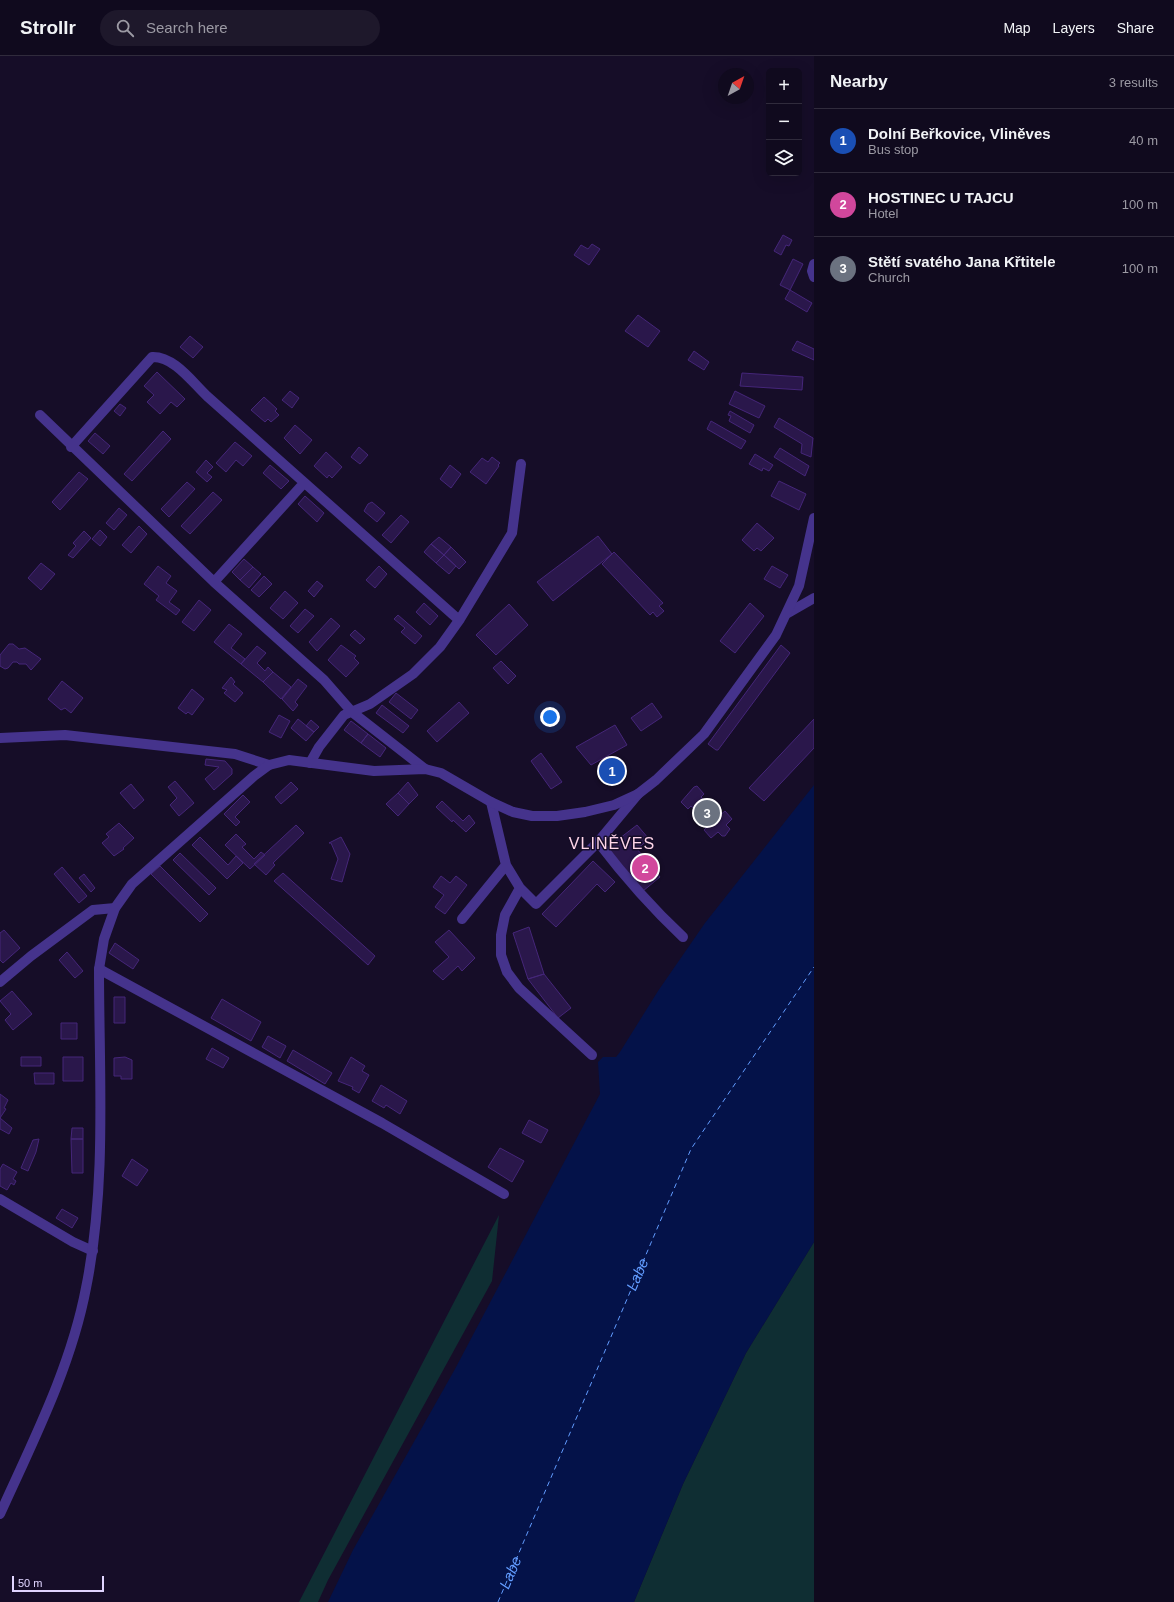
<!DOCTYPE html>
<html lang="en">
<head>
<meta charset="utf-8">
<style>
  :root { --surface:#100a1e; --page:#1e182b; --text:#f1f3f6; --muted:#9c9aa4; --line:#302b3c; --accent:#0f766e }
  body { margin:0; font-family:Arial,sans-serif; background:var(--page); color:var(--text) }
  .controls { position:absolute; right:12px; top:12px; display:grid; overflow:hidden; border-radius:6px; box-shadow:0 4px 16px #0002 }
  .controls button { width:36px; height:36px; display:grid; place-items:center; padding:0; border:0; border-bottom:1px solid var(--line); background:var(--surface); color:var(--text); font:20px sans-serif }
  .compass { position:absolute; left:718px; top:12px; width:36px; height:36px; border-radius:50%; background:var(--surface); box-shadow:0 4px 16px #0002; rotate:40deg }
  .scale { position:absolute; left:12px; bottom:10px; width:92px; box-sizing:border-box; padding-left:4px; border:2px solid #e0d4ff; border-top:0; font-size:11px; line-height:14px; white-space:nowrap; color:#e0d4ff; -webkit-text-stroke:3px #160d28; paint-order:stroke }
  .you { position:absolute; left:550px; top:661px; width:14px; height:14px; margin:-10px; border:3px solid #fff; border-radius:50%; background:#1a73e8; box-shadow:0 0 0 6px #1a73e833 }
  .badge { display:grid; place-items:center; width:26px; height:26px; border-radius:50%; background:var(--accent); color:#fff; font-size:13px; font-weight:700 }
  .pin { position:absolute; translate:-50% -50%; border:2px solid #fff; box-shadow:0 1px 4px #0006 }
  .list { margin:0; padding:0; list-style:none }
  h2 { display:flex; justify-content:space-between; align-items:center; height:52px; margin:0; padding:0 16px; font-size:17px }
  h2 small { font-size:13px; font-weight:400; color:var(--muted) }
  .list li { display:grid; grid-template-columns:26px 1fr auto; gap:12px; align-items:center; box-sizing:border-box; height:64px; padding:0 16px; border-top:1px solid var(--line) }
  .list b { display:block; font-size:15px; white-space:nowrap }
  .list p { margin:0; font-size:13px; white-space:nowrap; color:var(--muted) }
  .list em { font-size:13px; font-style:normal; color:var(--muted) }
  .icon { flex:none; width:22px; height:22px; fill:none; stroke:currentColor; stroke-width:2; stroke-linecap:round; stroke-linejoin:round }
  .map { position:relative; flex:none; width:814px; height:1546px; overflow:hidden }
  header { display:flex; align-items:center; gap:24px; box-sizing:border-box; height:56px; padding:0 20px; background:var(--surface); border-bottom:1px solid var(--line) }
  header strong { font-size:19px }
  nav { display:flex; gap:22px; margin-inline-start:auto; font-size:14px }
  .search { width:280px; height:36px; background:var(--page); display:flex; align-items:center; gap:10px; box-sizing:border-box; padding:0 14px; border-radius:22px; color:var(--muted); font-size:15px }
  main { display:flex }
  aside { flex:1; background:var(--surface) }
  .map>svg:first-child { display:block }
  .green { fill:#0f2e33 }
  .water { fill:#041249 }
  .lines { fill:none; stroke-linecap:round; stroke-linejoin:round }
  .ferry { stroke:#629cff; stroke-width:1; stroke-dasharray:5 4; stroke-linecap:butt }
  .building { fill:#2a174b; stroke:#452679 }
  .minor { stroke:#45338c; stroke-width:10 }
  .tertiary { stroke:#45338c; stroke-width:10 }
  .labels { text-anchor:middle; stroke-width:3; stroke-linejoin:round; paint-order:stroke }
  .water-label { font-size:15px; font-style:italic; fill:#629cff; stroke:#160d28 }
  .quarter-label { font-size:16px; letter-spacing:1px; fill:#ffd6e9; stroke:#160d28 }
</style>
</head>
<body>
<header>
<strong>Strollr</strong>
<div class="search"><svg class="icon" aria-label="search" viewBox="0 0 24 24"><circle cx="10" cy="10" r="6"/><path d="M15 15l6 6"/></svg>Search here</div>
<nav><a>Map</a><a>Layers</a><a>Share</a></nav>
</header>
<main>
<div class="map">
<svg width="814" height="1546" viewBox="0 0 814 1546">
  <rect width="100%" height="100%" fill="#160d28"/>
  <path class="green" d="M499,1159L492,1225L328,1524L318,1546H299Z
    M814,1186V1546H634L683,1428L746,1297Z"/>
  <path class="water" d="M814,729V1186L746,1297L683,1428L634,1546H328L353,1494L455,1313L600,1038L598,1006L603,1001H616L620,996L658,935L705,867Z"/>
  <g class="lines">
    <path class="ferry" id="s1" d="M498,1546L691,1093L814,911"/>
  </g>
  <path class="building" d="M783,179L792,184L789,190L786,189L781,199L774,195Z
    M592,188L600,193L589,209L574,199L581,189L588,193Z
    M793,203L803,208L790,234L780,229Z
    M790,234L812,247L807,256L785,243Z
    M638,259L660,275L648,291L625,275Z
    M190,280L203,291L193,302L180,291Z
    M797,285L814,293V304L792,294Z
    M694,295L709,306L704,314L688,304Z
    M157,316L185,343L177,351L171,346L160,358L147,346L154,339L144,330Z
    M742,317L803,321L802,334L740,330Z
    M290,335L299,342L292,352L282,344Z
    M735,335L765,350L759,362L729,348Z
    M264,341L277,353L275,355L279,359L271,366L268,363L265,366L251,354Z
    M120,348L126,352L120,360L114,355Z
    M730,355L754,369L750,377L729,365L731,360L728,359Z
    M779,362L813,382L811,401L801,397L802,388L774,371Z
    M711,365L746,385L741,393L707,373Z
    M295,369L312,384L300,398L284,382Z
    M163,375L171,383L132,425L124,418Z
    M95,377L110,390L103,398L88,385Z
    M235,386L252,400L243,410L236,404L226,416L216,407Z
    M359,391L368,399L360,408L351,401Z
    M780,392L809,410L805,420L774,401Z
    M326,396L342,411L332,422L329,419L327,422L314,410Z
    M755,398L773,409L769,415L763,412L762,415L749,408Z
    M492,401L500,407L498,409L499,410L486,428L470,416L482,402L488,406Z
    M206,404L213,411L207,417L212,421L207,426L196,416Z
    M270,409L289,425L281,433L263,417Z
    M450,409L461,418L451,432L440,423Z
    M79,416L88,423L60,454L52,446Z
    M779,425L806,438L799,454L771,440Z
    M187,426L195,433L169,461L161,453Z
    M213,436L222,444L190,478L181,470Z
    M305,440L324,457L317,466L298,448Z
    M372,446L385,457L377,466L364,455L368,448Z
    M119,452L127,459L114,474L106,467Z
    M401,459L409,466L391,487L382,479Z
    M757,467L774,482L761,495L757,492L754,495L742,484Z
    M139,470L147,478L131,497L122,489Z
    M100,474L107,481L100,490L92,483Z
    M84,475L91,482L73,502L68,499L76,490L73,487Z
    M598,480L612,498L553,545L537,526Z
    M439,481L451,491L444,499L431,488Z
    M431,488L444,499L436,507L424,496Z
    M451,491L466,506L459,513L444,499Z
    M614,496L663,547L659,550L664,555L657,561L653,556L650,559L602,508Z
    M444,499L456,510L449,518L436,507Z
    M244,503L253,511L240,524L232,516Z
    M41,507L55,518L41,534L28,522Z
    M158,510L171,520L166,527L177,535L169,546L180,554L176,559L156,544L159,540L144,528Z
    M379,510L387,518L375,532L366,524Z
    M772,510L788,519L780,532L764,523Z
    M253,511L261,518L249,532L240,524Z
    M264,520L272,528L259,541L251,534Z
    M317,525L323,530L314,541L308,535Z
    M285,535L298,547L283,563L270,552Z
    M199,544L211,554L194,575L182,566Z
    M424,547L438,560L430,569L416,556Z
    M750,547L764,560L735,597L720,585Z
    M509,548L528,569L496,599L476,579Z
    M305,553L314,560L298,577L290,570Z
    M398,559L422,580L415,588L401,576L405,572L394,563Z
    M331,562L340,570L317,595L309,586Z
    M229,568L242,578L231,592L245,603L241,608L214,586Z
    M355,574L365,583L360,588L350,579Z
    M9,588H13L19,593L25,592L41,603L31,614L26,608H19L17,606H13L8,612L5,613L0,610V599Z
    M341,589L356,600L354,602L359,607L346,621L328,604Z
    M781,589L790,597L718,694H716L708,688Z
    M257,590L266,597L257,607L265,615L268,611L273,616L263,626L241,608Z
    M501,605L516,620L508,628L493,612Z
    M273,616L291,631L281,643L263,626Z
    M231,621L235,626L233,628L243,637L235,646L224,637L227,634L222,632Z
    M298,623L307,630L295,646L298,649L293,655L282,643Z
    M62,625L83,642L71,657L65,652L61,654L48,643Z
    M192,633L204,643L192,659L188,656L186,658L178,652Z
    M396,637L418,654L411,663L389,646Z
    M459,646L469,657L437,686L427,675Z
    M652,647L662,661L641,675L631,662Z
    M382,649L409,670L403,677L376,657Z
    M279,659L290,665L281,682L269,676Z
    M298,663L314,676L306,685L291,672Z
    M814,663V692L764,745L749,732Z
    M311,664L319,671L314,676L306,670Z
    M351,665L368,678L361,687L344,674Z
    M615,669L627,689L591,709L576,691Z
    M368,678L386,692L380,701L361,687Z
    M541,697L562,726L551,733L531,705Z
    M206,703L225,705L232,713V718L214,734L205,723L219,711L205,709Z
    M175,725L194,747L179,760L170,749L177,742L168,731Z
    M291,726L298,733L281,748L275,741Z
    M408,726L418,739L409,748L398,737Z
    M131,728L144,744L134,753L120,737Z
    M697,730L704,738L701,741L719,760L725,755L732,763L726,769L730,773L725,780H722L718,776L711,782L704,774L709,769L691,750L688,753L681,746L694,731Z
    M398,737L409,748L398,760L386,748Z
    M243,739L250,746L235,761L240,766L236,770L224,758Z
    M442,745L463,765L469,759L475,767L466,776L453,764L452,766L436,751Z
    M119,767L134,782L123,792L124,793L114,800L102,787L109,781L106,778Z
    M296,769L304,777L273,807L275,809L266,819L254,808Z
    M637,769L649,783L637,793L660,821L643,835L607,792Z
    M236,778L246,788L242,791L254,803L261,796L265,799L250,813L225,789Z
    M200,781L228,809L236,800L243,807L227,823L192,789Z
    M341,781L350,798L342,826L331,823L338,803L331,787H329Z
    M180,797L216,832L209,839L173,804Z
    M593,805L615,826L605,836L597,828L556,871L542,858Z
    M160,810L208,858L200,866L151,818Z
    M62,811L87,840L79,847L54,818Z
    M283,817L375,900L368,909L274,825Z
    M84,818L95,832L91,836L79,822Z
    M441,820L450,827L456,820L467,829L445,858L435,851L444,839L433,831Z
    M529,871L544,918L528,923L513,877Z
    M4,874L20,892L3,907L0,904V877Z
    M449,874L475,902L462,915L458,910L443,924L433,915L449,901L435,886Z
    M115,887L139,904L133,913L109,897Z
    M67,896L83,915L75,922L59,904Z
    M544,918L571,952L558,962L528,923Z
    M12,935L32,958L13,974L5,964L11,958L0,945Z
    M114,941H125V967H114Z
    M222,943L261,966L251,985L211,962Z
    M61,967H77V983H61Z
    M268,980L286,990L280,1002L262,991Z
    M212,992L229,1002L223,1012L206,1003Z
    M293,994L332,1017L325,1028L287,1005Z
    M21,1001H41V1010H21Z
    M63,1001H83V1025H63Z
    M125,1001L132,1004V1023H121V1020H114V1002Z
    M351,1001L365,1010L362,1015L369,1019L359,1037L352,1033L353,1031L338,1025Z
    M34,1017H54V1028H35Z
    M381,1029L407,1045L400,1058L386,1049L384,1052L372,1045Z
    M0,1038L8,1044L4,1052L6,1053L0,1062L12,1072L9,1078L0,1073Z
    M529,1064L548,1074L541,1087L522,1077Z
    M72,1072H83V1083H71Z
    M39,1083L36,1096L28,1115L21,1112L33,1084Z
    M71,1083H83V1117H72Z
    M500,1092L524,1105L512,1126L488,1111Z
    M132,1103L148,1114L137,1130L122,1120Z
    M3,1108L17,1116L13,1123L16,1125L14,1129L11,1127L7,1134L0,1130V1113Z
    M62,1153L78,1162L72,1172L56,1162Z"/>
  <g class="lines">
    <path class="minor" d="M814,208L812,215L814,221
      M40,359L214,526L324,624L352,656L425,713
      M71,391L152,301C174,300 192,326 208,341L459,564
      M214,526L304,427
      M788,557L814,542
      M0,682L65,679L235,698L269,709
      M310,707L319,691L344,659L370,648L413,618L440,591L460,563L512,477L521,408
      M598,786C624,820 652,852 683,881
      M506,809L520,832L536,848L598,786L638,738
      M520,832L505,859L501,879V899L507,916L519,932L592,999
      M462,863L506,809L491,746
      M99,913L382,1067L504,1138
      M0,926L31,900L93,854L115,852
      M0,1143L73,1186L93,1195"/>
    <path class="tertiary" d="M0,1458C33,1385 71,1311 86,1232C107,1129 99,1018 99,913L104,883L115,852L132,828L254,720L269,709L289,704L374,715L425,713L441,717L491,746L513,756L532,760H557L585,756L614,749L638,738L656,724L704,678L776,579L799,530L814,462"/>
  </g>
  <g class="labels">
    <g class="water-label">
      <text dy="5" stroke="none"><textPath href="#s1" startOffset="356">Labe</textPath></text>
      <text dy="5" stroke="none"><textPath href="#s1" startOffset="32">Labe</textPath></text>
    </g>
    <g class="quarter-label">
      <text x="612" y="793">VLINĚVES</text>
    </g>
  </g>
</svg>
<div class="controls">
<button>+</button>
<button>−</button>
<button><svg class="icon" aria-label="layers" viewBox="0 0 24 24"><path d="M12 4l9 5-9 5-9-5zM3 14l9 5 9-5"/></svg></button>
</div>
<svg class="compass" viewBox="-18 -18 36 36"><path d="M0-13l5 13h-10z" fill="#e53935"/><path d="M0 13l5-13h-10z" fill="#9c9aa4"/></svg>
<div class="scale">50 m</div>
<div class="you"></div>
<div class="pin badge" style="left:612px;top:715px;background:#1a4fb4">1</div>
<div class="pin badge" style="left:645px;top:812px;background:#d1479c">2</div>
<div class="pin badge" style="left:707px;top:757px;background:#6b7280">3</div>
</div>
<aside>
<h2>Nearby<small>3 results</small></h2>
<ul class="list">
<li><span class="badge" style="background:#1a4fb4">1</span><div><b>Dolní Beřkovice, Vliněves</b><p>Bus stop</p></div><em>40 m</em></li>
<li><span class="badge" style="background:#d1479c">2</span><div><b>HOSTINEC U TAJCU</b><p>Hotel</p></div><em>100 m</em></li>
<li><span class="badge" style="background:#6b7280">3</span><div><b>Stětí svatého Jana Křtitele</b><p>Church</p></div><em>100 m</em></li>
</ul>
</aside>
</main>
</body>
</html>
